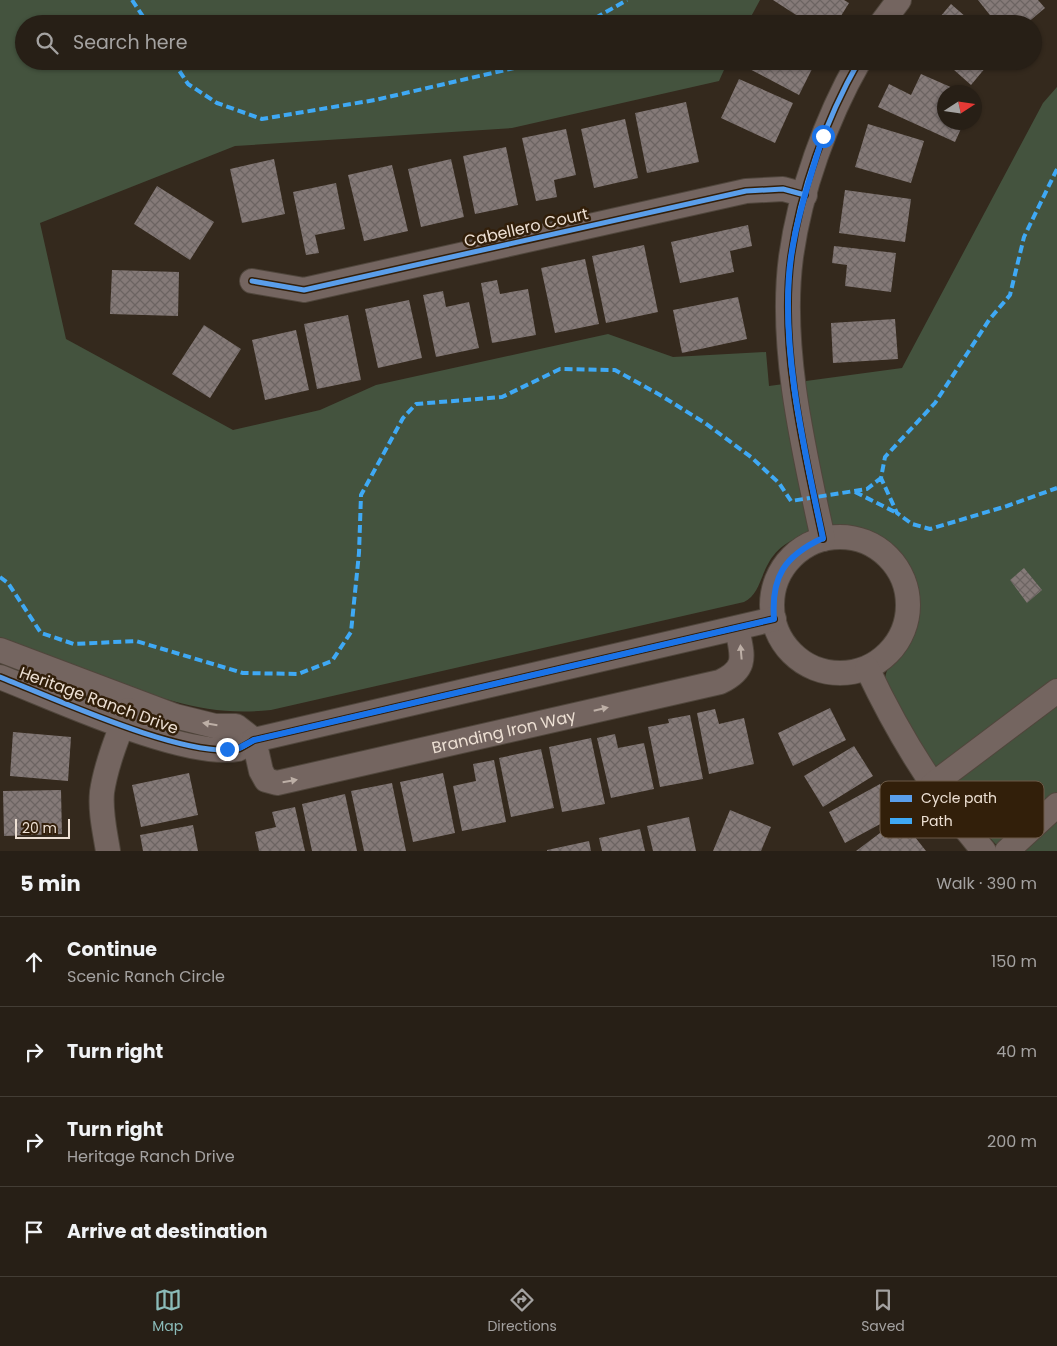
<!DOCTYPE html>
<html lang="en">
<head>
<meta charset="utf-8">
<style>
  :root { --surface:#271f16; --page:#2f271f; --text:#f1f3f6; --muted:#a4a2a1; --line:#433d35; --accent:#8bbbb9 }
  body { margin:0; font-family:Poppins,sans-serif; background:var(--page); color:var(--text) }
  .compass { position:absolute; left:937px; top:85px; width:45px; height:45px; border-radius:50%; background:var(--surface); box-shadow:0 1px 4px #0004; rotate:78deg }
  .scale { position:absolute; left:15px; bottom:12px; width:55px; box-sizing:border-box; padding-left:5px; border:2px solid #ede0d4; border-top:0; font-size:14px; line-height:18px; white-space:nowrap; color:#ede0d4; -webkit-text-stroke:4px #321f0a; paint-order:stroke }
  .stop { position:absolute; width:15px; height:15px; margin:-11px; border:4px solid #1a73e8; border-radius:50%; background:#fff }
  .stop.end { background:#1a73e8; border-color:#fff; box-shadow:0 1px 5px #0008 }
  .list { margin:0; padding:0; list-style:none }
  h2 { display:flex; justify-content:space-between; align-items:center; height:65px; margin:0; padding:0 20px; font-size:21px }
  h2 small { font-size:16px; font-weight:400; color:var(--muted) }
  .list li { display:grid; grid-template-columns:32px 1fr auto; gap:15px; align-items:center; box-sizing:border-box; height:90px; padding:0 20px; border-top:1px solid var(--line) }
  .list b { display:block; font-size:19px; white-space:nowrap }
  .list p { margin:0; font-size:16px; white-space:nowrap; color:var(--muted) }
  .list em { font-size:16px; font-style:normal; color:var(--muted) }
  .icon { flex:none; width:28px; height:28px; fill:none; stroke:currentColor; stroke-width:2; stroke-linecap:round; stroke-linejoin:round }
  .map { position:relative; flex:none; width:1057px; height:851px; overflow:hidden }
  .search { position:absolute; background:var(--surface); box-shadow:0 1px 4px #0004; left:15px; right:15px; top:15px; height:55px; display:flex; align-items:center; gap:12px; box-sizing:border-box; padding:0 18px; border-radius:28px; color:var(--muted); font-size:19px }
  .sheet { height:425px; background:var(--surface) }
  nav { display:flex; justify-content:space-around; align-items:center; box-sizing:border-box; height:70px; border-top:1px solid var(--line); background:var(--surface); font-size:14px; color:var(--muted) }
  nav a { display:grid; justify-items:center; gap:2px }
  nav .on { color:var(--accent) }
  .map>svg:first-child { display:block }
  .green { fill:#44533e }
  .building { fill:url(#building-cross-hatch) }
  .lines { fill:none; stroke-linecap:round; stroke-linejoin:round }
  .minor-casing { stroke:#50463c; stroke-width:26 }
  .minor { stroke:#746560; stroke-width:24 }
  .quiet { stroke:#3fa9f5; stroke-width:4; stroke-dasharray:8 4; stroke-linecap:butt }
  .cycleway-casing { stroke:#321f0a; stroke-width:8 }
  .cycleway { stroke:#5a9eea; stroke-width:5 }
  .oneway { fill:#bdafa6 }
  .route { stroke:#1a73e8; stroke-width:6 }
  .labels { text-anchor:middle; stroke-width:5; stroke-linejoin:round; paint-order:stroke }
  .street-label { font-size:16px; fill:#ede0d4; stroke:#321f0a }
  .key { fill:#321f0a; stroke:#6a5947; stroke-width:1 }
  .key-label { font-size:14px; fill:#ede0d4 }
</style>
</head>
<body>
<div class="map">
<svg width="1057" height="851" viewBox="0 0 1057 851">
  <defs>
    <pattern id="building-cross-hatch" width="8" height="8" patternUnits="userSpaceOnUse" patternTransform="scale(1.25)"><rect width="8" height="8" fill="#857a78"/><path d="M0 0l8 8M0 8l8-8" fill="none" stroke="#6c6462"/></pattern>
  </defs>
  <rect width="100%" height="100%" fill="#34291d"/>
  <path class="green" d="M0,0H760L747,24H24V61H728L719,81L512,128L235,146L40,223L66,339L233,430L320,410L376,385L608,334L673,357L766,352L769,386L902,368L1043,103L1057,87V851H1002C965,811 933,767 906,721C900,710 890,699 887,688C880,668 897,660 907,646C914,636 918,619 918,607C917,566 883,528 841,527C829,527 812,533 800,537C757,552 767,592 744,602L271,710C208,717 162,699 104,677C69,664 35,650 0,637Z"/>
  <path class="building" d="M773,0H844L849,3L836,24H810Z
    M978,0H1038L1045,8L1026,24H997Z
    M951,4L974,24H934Z
    M741,61H816L799,95L740,64Z
    M944,61H991L971,85Z
    M921,74L962,92H944V122H964L955,142L878,107L889,84L911,95Z
    M739,79L793,103L775,143L721,118Z
    M686,102L699,162L647,173L635,113Z
    M625,119L638,178L594,188L581,129Z
    M868,124L924,141L911,183L855,167Z
    M566,129L576,175L554,180L557,197L536,201L522,138Z
    M506,147L518,205L475,214L463,156Z
    M274,159L285,214L242,223L230,169Z
    M451,159L464,217L421,227L408,169Z
    M392,165L408,231L364,241L348,175Z
    M336,183L345,229L315,235L319,253L306,255L293,192Z
    M157,186L214,222L190,260L134,224Z
    M845,190L911,199L905,242L839,233Z
    M748,225L752,246L730,251L734,272L680,283L671,242Z
    M644,245L658,312L606,323L592,256Z
    M834,246L896,253L891,292L845,286L847,265L832,263Z
    M585,259L599,324L555,333L541,268Z
    M112,270L179,272L178,316L110,314Z
    M497,280L500,294L528,289L536,335L492,343L481,283Z
    M443,291L446,307L469,302L479,348L436,357L423,295Z
    M738,297L747,339L682,353L673,310Z
    M409,300L422,358L378,368L365,309Z
    M348,315L361,380L317,389L304,324Z
    M895,319L898,359L833,363L831,323Z
    M204,325L241,349L210,398L172,374Z
    M296,330L309,390L265,400L252,340Z
    M1024,568L1042,590L1027,603L1010,580Z
    M830,708L846,740L793,766L778,733Z
    M715,709L719,724L744,718L754,764L709,774L697,713Z
    M690,715L703,779L660,787L648,727L669,723L668,719Z
    M13,732L71,737L68,781L10,776Z
    M615,734L618,748L644,743L654,789L611,798L597,738Z
    M591,738L605,804L562,812L549,747Z
    M854,746L873,776L823,807L804,776Z
    M541,749L554,808L511,817L499,758Z
    M494,760L506,822L462,831L453,786L476,781L473,764Z
    M189,773L198,815L141,827L132,785Z
    M443,773L455,833L413,842L400,782Z
    M392,783L406,851H364L351,791Z
    M880,784L897,815L845,843L829,812Z
    M61,790L62,834L4,836L3,791Z
    M345,794L357,851H312L302,804Z
    M295,807L305,851H259L255,832L276,827L272,812Z
    M730,810L771,827L761,851H713Z
    M689,817L696,851H653L647,826Z
    M900,818L926,851H856Z
    M193,825L198,851H143L140,835Z
    M640,829L645,851H602L599,838Z
    M589,841L591,851H547V850Z"/>
  <g class="lines">
    <g class="minor-casing">
      <g id="minor">
        <path d="M881,24L899,0"/>
        <path d="M252,281L304,290L746,191L783,189L805,195"/>
        <circle cx="840" cy="605" r="68"/>
        <path d="M823,539C804,451 779,347 791,257C800,191 826,119 859,61"/>
        <path d="M0,650L175,716L215,726H236L254,740"/>
        <path d="M867,668C898,734 936,796 984,851"/>
        <path d="M0,677C54,698 185,759 238,749C243,747 249,743 254,740L774,619"/>
        <path id="s1" d="M254,740L261,771L266,780L277,783L720,682C749,668 742,655 737,628"/>
        <path d="M932,785L1057,691"/>
        <path d="M108,851C105,832 100,812 102,792C106,765 118,735 128,710"/>
        <path d="M1007,851L1057,805"/>
      </g>
    </g>
    <use href="#minor" class="minor"/>
    <path class="quiet" d="M132,0L148,24
      M585,24L627,0
      M173,61L188,84L217,103L262,119L375,100L514,68L524,61
      M1057,169L1024,237L1010,295L989,320L935,403L885,457L881,478L897,513L912,524L930,529L1007,506L1057,488
      M855,492L897,513
      M0,577L8,583L41,633L74,644L136,641L243,673L298,674L332,661L351,632L359,553L361,495L403,418L416,404L502,397L560,369L615,370L660,395L705,423L751,457L779,483L791,501L867,489L881,478"/>
    <g class="cycleway-casing">
      <path id="cycleway" d="M252,281L304,290L746,191L783,189L805,195
        M823,539C804,451 779,347 791,257C800,191 826,119 859,61
        M0,677C54,698 185,759 238,749C243,747 249,743 254,740L774,619"/>
    </g>
    <use href="#cycleway" class="cycleway"/>
  </g>
  <defs><path id="oneway-solid" d="M-6-.8H1V-3.2L6.5 0L1 3.2V.8H-6Z" transform="scale(1.25)"/></defs>
  <g class="oneway">
    <use href="#oneway-solid" transform="translate(741 652) rotate(-95)"/>
    <use href="#oneway-solid" transform="translate(601 709) rotate(-13)"/>
    <use href="#oneway-solid" transform="translate(210 724) rotate(-171)"/>
    <use href="#oneway-solid" transform="translate(290 781) rotate(-10)"/>
  </g>
  <g class="lines">
    <path class="route" d="M227,749L239,748L254,740L774,619C771,577 784,556 823,538C805,453 779,343 791,257C797,216 811,175 823,136"/>
  </g>
  <g class="labels">
    <g class="street-label">
      <text transform="translate(526 227) rotate(-13)" y="6">Cabellero Court</text>
      <text transform="translate(99 700) rotate(20)" y="6">Heritage Ranch Drive</text>
      <text dy="6" stroke="none"><textPath href="#s1" startOffset="286">Branding Iron Way</textPath></text>
    </g>
  </g>
  <rect x="880" y="781" width="164" height="57" rx="8" class="key"/>
  <rect x="890" y="795" width="22" height="7" fill="#5a9eea"/>
  <rect x="890" y="818" width="22" height="6" fill="#3fa9f5"/>
  <g class="key-label">
    <text x="921" y="803">Cycle path</text>
    <text x="921" y="826">Path</text>
  </g>
</svg>
<svg class="compass" viewBox="-18 -18 36 36"><path d="M0-13l5 13h-10z" fill="#e53935"/><path d="M0 13l5-13h-10z" fill="#a4a2a1"/></svg>
<div class="scale">20 m</div>
<div class="stop" style="left:823px;top:136px"></div>
<div class="stop end" style="left:227px;top:749px"></div>
<div class="search"><svg class="icon" aria-label="search" viewBox="0 0 24 24"><circle cx="10" cy="10" r="6"/><path d="M15 15l6 6"/></svg>Search here</div>
</div>
<section class="sheet">
<h2>5 min<small>Walk · 390 m</small></h2>
<ul class="list">
<li><svg class="icon" aria-label="ahead" viewBox="0 0 24 24"><path d="M12 20V5M6 11l6-6 6 6"/></svg><div><b>Continue</b><p>Scenic Ranch Circle</p></div><em>150 m</em></li>
<li><svg class="icon" aria-label="right" viewBox="0 0 24 24"><path d="M7 20v-9h11M14 6l5 5-5 5"/></svg><div><b>Turn right</b></div><em>40 m</em></li>
<li><svg class="icon" aria-label="right" viewBox="0 0 24 24"><path d="M7 20v-9h11M14 6l5 5-5 5"/></svg><div><b>Turn right</b><p>Heritage Ranch Drive</p></div><em>200 m</em></li>
<li><svg class="icon" aria-label="arrive" viewBox="0 0 24 24"><path d="M6 21V4h12l-3 4 3 4H6"/></svg><div><b>Arrive at destination</b></div></li>
</ul>
</section>
<nav>
<a class="on"><svg class="icon" aria-label="map" viewBox="0 0 24 24"><path d="M3 6l6-2 6 2 6-2v14l-6 2-6-2-6 2zM9 4v14M15 6v14"/></svg>Map</a>
<a><svg class="icon" aria-label="directions" viewBox="0 0 24 24"><path d="M12 3l9 9-9 9-9-9zM9 14v-3h6M13 9l2 2-2 2"/></svg>Directions</a>
<a><svg class="icon" aria-label="saved" viewBox="0 0 24 24"><path d="M7 4h10v16l-5-4-5 4z"/></svg>Saved</a>
</nav>
</body>
</html>
